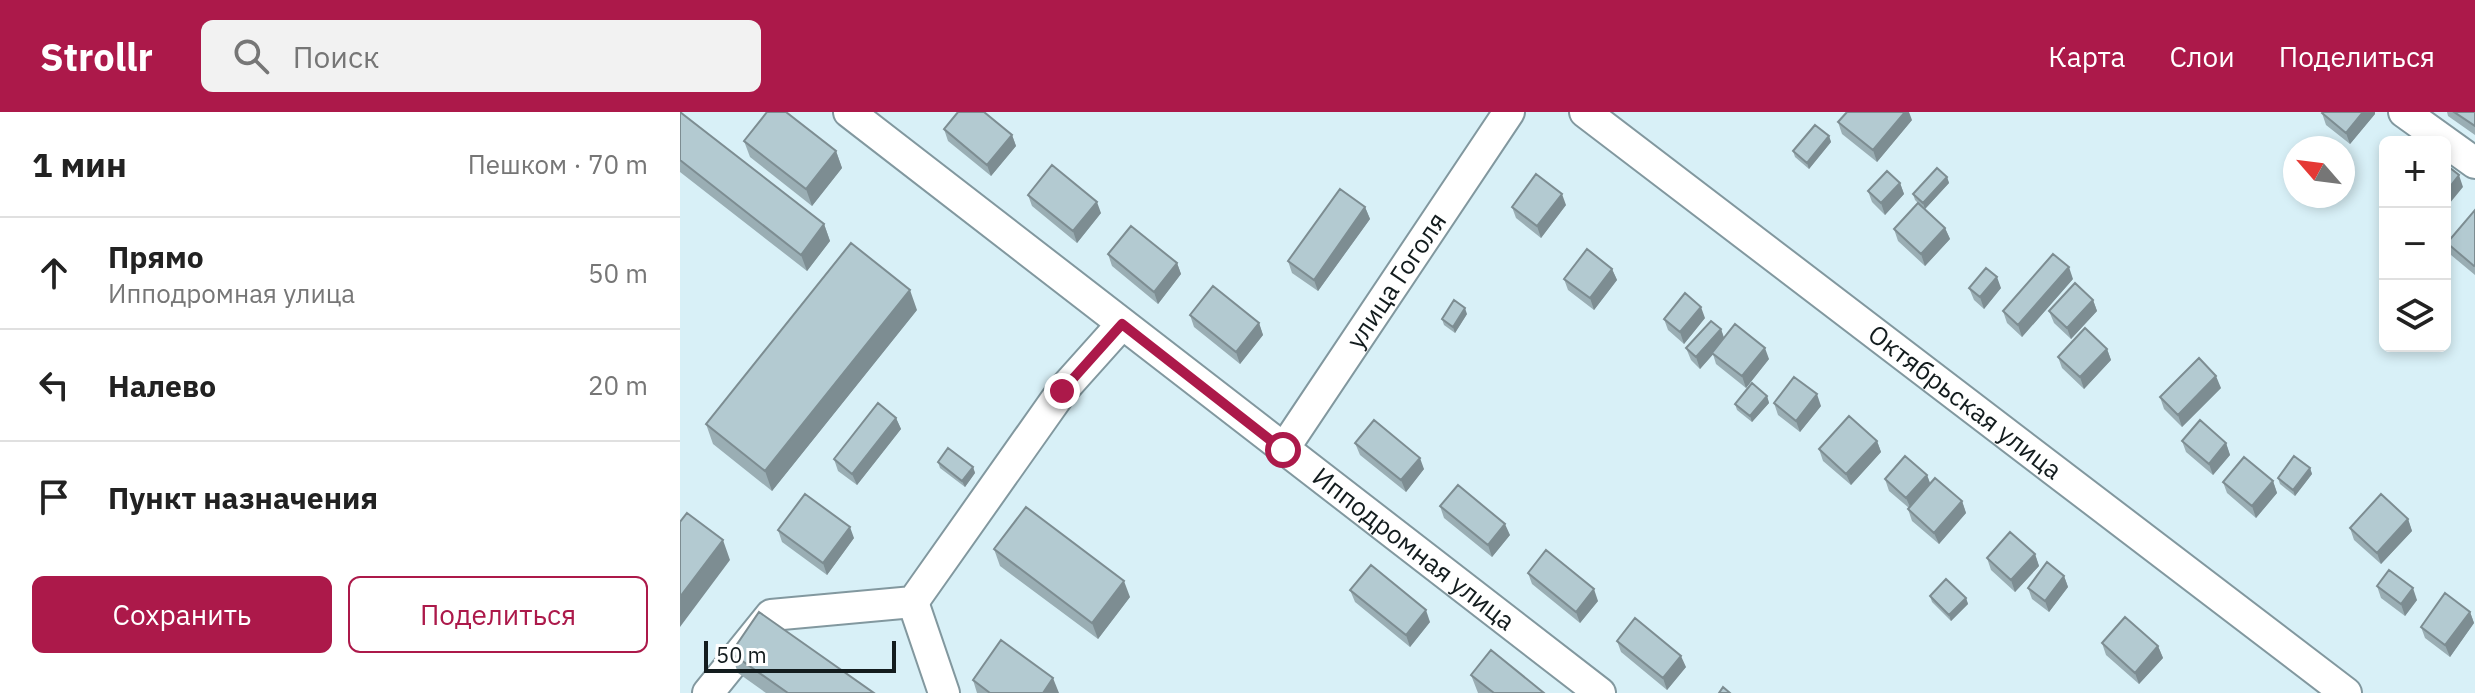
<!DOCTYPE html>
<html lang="ru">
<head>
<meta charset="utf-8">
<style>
  :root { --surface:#fff; --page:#f2f2f2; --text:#222; --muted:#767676; --line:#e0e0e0; --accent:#ac194a }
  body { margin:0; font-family:"IBM Plex Sans",sans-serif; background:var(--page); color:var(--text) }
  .controls { position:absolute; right:24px; top:24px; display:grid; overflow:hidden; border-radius:12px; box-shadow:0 4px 12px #0003 }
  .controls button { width:72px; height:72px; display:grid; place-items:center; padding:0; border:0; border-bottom:2px solid var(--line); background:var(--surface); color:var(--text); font:40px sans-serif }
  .compass { position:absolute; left:1603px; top:24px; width:72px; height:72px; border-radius:50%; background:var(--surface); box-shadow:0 4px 12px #0003; rotate:298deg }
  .scale { position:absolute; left:24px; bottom:20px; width:192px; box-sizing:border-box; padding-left:8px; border:4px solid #131c1e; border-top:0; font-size:22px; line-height:28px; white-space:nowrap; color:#131c1e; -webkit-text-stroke:6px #fff; paint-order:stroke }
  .stop { position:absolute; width:24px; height:24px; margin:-18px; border:6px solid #ac194a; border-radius:50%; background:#fff }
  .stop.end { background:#ac194a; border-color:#fff; box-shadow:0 2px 8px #0008 }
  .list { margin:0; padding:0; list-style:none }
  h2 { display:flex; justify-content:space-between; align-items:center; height:104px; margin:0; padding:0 32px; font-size:34px }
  h2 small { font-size:26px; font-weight:400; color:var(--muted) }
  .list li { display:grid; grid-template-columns:52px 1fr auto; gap:24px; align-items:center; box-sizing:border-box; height:112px; padding:0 32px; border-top:2px solid var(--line) }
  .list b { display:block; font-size:30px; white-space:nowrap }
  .list p { margin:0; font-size:26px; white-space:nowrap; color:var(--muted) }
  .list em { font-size:26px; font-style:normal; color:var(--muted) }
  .actions { display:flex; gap:16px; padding:24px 32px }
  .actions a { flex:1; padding:18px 0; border:2px solid var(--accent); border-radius:12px; text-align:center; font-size:28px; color:var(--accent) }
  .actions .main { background:var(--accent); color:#fff }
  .icon { flex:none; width:44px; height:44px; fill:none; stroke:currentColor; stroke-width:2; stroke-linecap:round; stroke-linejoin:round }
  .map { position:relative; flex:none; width:1795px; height:581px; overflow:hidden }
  header { display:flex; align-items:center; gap:48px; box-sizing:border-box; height:112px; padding:0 40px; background:var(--accent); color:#fff }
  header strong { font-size:38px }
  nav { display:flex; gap:44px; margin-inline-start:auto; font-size:28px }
  .search { width:560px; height:72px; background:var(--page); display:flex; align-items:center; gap:20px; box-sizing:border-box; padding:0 28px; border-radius:12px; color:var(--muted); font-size:30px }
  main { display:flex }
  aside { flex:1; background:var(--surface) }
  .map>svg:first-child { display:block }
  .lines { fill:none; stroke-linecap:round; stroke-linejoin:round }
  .minor-casing { stroke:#82989f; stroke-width:34 }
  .minor { stroke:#fff; stroke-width:30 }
  .wall { fill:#9aaeb4 }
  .shaded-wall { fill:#7d8d92 }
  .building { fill:#b3cad1; stroke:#7d8d92; stroke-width:2 }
  .route { stroke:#ac194a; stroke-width:10 }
  .labels { text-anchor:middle; stroke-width:6; stroke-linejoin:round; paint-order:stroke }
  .street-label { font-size:26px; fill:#131c1e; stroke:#fff }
</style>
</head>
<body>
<header>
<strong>Strollr</strong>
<div class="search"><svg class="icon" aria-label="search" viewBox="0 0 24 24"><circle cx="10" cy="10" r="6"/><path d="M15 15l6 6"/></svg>Поиск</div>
<nav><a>Карта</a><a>Слои</a><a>Поделиться</a></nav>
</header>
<main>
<aside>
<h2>1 мин<small>Пешком · 70 m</small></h2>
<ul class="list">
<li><svg class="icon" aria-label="ahead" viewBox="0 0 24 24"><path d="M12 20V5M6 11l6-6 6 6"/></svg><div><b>Прямо</b><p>Ипподромная улица</p></div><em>50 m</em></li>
<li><svg class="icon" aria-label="left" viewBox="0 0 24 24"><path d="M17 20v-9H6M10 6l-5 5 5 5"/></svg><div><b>Налево</b></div><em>20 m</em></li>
<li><svg class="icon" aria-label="arrive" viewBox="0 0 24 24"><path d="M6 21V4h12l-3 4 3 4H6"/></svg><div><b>Пункт назначения</b></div></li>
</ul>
<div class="actions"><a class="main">Сохранить</a><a>Поделиться</a></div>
</aside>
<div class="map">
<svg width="1795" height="581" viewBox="0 0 1795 581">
  <rect width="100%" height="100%" fill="#d8f0f7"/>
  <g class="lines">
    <g class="minor-casing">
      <g id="minor">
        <path id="s1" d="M169,0L920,581"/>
        <path id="s2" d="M905,0L1666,581"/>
        <path d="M1724,0L1795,51"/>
        <path id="s3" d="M603,338L829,0"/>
        <path d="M233,490L264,581"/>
        <path d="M28,581L91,503L233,490L382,279L442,212"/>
      </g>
    </g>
    <use href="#minor" class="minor"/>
  </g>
  <path class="wall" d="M0,0L144,112L150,129L127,159L0,60Z
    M1767,0H1795V23L1768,4Z
    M1642,1L1695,2L1670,32L1646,13Z
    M1232,8L1197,50L1162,22L1158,10Z
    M264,17L332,23L336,34L311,64L268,29Z
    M1149,24L1151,30L1129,57L1115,45L1113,39Z
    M64,29L156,39L162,56L132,94L70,45Z
    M1267,65L1269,71L1245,97L1265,116L1270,127L1245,154L1218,129L1214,117L1238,91L1235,88L1233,82Z
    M1220,71L1224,82L1205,103L1192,90L1188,79Z
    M348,83L421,101L397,131L352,94Z
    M886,93L861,126L836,106L832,95Z
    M685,95L690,107L638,179L612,161L608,149Z
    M1795,98V163L1771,143L1767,131Z
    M428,142L497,151L501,162L478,192L432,154Z
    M932,157L937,168L914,198L888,178L884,167Z
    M1393,167L1342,225L1327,211L1323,199Z
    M1289,176H1321L1304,197L1294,188Z
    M1413,188L1417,199L1391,227L1374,211L1369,199Z
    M237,198L92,379L33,332L26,312Z
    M787,202L775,221L764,213L762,207Z
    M510,203L579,211L583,223L560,252L514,215Z
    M1025,206L1004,232L988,218L984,207Z
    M1041,217L1044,226L1089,247L1066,276L1036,252L1033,242L1020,257L1011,248L1006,236Z
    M1427,237L1431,248L1404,277L1382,256L1378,245Z
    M1541,276L1502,315L1484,297L1480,285Z
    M1087,284L1089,291L1072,310L1057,298L1055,292Z
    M1094,291L1141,294L1120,320L1098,303Z
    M216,306L221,317L177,373L158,359L154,347Z
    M1197,329L1201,340L1171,373L1143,349L1139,337Z
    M1502,329L1546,331L1550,343L1533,363L1506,340Z
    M675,331L744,357L726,380L680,343Z
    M258,350L293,355L295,361L285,375L260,356Z
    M1630,356L1632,362L1615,384L1600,372L1598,366Z
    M1247,363L1250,371L1282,389L1286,401L1259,432L1232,409L1228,397L1229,396L1209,379L1205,367Z
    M1593,369L1597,381L1576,406L1547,381L1543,370Z
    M760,394L830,423L812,445L764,406Z
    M1728,407L1732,419L1701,452L1674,428L1670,416Z
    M98,418L174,426L147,463L102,430Z
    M314,437L450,485L418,527L320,454Z
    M1355,442L1359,454L1335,480L1311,458L1307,446Z
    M848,461L918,489L900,511L852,472Z
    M1384,464L1388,475L1369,500L1352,487L1348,476Z
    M1697,474L1737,488L1725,504L1701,486Z
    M670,478L750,510L730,535L675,490Z
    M1250,484L1286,486L1288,492L1271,509L1252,490Z
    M1790,500L1794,511L1770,545L1745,526L1741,515Z
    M937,529L1006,555L987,578L941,540Z
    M1422,531L1478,534L1483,546L1459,572L1426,543Z
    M51,541L194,581H86L58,561Z
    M791,563L864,581H798Z
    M293,568L379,581H297Z"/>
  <path class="shaded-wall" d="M1225,0H1229L1232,8L1197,50L1193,38Z
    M1683,0H1695V2L1670,32L1666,21Z
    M332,23L336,34L311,64L307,53Z
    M1149,24L1151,30L1129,57L1127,51Z
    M156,39L162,56L132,94L126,77Z
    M1779,63L1783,75L1765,97V81Z
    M1267,65L1269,71L1245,97L1243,91Z
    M1220,71L1224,82L1205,103L1201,91Z
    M882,82L886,93L861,126L857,114Z
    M417,90L421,101L397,131L393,119Z
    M685,95L690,107L638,179L634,168Z
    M144,112L150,129L127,159L121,143Z
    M1265,116L1270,127L1245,154L1241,142Z
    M497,151L501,162L478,192L474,180Z
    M1389,155L1393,167L1342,225L1338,213Z
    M932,157L937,168L914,198L910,186Z
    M1317,165L1321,176L1304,197L1300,185Z
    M230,178L237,198L92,379L85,359Z
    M1413,188L1417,199L1391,227L1387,216Z
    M1021,195L1025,206L1004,232L1000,220Z
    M785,196L787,202L775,221L773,215Z
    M579,211L583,223L560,252L556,240Z
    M1041,217L1045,229L1020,257L1016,245Z
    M1085,236L1089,247L1066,276L1062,264Z
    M1427,237L1431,248L1404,277L1400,265Z
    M1536,264L1541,276L1502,315L1498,303Z
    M1137,282L1141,294L1120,320L1116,309Z
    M1087,284L1089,291L1072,310L1070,304Z
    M216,306L221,317L177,373L172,362Z
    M1197,329L1201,340L1171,373L1166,362Z
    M1546,331L1550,343L1533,363L1529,352Z
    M740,346L744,357L726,380L721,368Z
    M293,355L295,361L285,375L282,369Z
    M1630,356L1632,362L1615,384L1613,378Z
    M1247,363L1251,374L1231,397L1226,386Z
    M1593,369L1597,381L1576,406L1572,394Z
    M1282,389L1286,401L1259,432L1254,421Z
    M1728,407L1732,419L1701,452L1697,441Z
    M825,412L830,423L812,445L808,433Z
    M170,415L174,426L147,463L143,451Z
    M43,428L50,448L0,515V485Z
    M1355,442L1359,454L1335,480L1331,468Z
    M1384,464L1388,475L1369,500L1365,489Z
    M444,469L450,485L418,527L412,511Z
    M1733,476L1737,488L1725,504L1721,492Z
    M914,477L918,489L900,511L896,500Z
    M1286,486L1288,492L1271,509L1269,503Z
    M746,498L750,510L730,535L726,523Z
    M1790,500L1794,511L1770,545L1765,533Z
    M1478,534L1483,546L1459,572L1455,561Z
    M1001,544L1006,555L987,578L983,566Z
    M373,566L379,581H363Z"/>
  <path class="building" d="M0,0L144,112L121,143L0,48Z
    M87,0H106L156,39L126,77L64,29Z
    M278,0H304L332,23L307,53L264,17Z
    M1167,0H1225L1193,38L1158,10Z
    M1643,0H1683L1666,21L1642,1Z
    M1774,0H1795V14Z
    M1135,13L1149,24L1127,51L1113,39Z
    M1765,52L1779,63L1765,81Z
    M372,53L417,90L393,119L348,83Z
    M1257,56L1267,65L1243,91L1233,82Z
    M1207,59L1220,71L1201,91L1188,79Z
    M856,62L882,82L857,114L832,95Z
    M660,77L685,95L634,168L608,149Z
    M1238,91L1265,116L1241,142L1214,117Z
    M1795,98V153L1794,154L1767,131Z
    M451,114L497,151L474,180L428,142Z
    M171,131L230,178L85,359L26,312Z
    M907,137L932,157L910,186L884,167Z
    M1373,142L1389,155L1338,213L1323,199Z
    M1306,156L1317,165L1300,185L1289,176Z
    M1395,171L1413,188L1387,216L1369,199Z
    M533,174L579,211L556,240L510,203Z
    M1005,181L1021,195L1000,220L984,207Z
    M774,188L785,196L773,215L762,207Z
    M1031,209L1041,217L1016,245L1006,236Z
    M1055,212L1085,236L1062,264L1032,241Z
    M1405,216L1427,237L1400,265L1378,245Z
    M1519,246L1536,264L1498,303L1480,285Z
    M1114,265L1137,282L1116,309L1094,291Z
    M1072,271L1087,284L1070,304L1055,292Z
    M198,291L216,306L172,362L154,347Z
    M1169,304L1197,329L1166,362L1139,337Z
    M694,308L740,346L721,368L675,331Z
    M1520,308L1546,331L1529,352L1502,329Z
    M268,336L293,355L282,369L258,350Z
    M1225,344L1247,363L1226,386L1205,367Z
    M1614,344L1630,356L1613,378L1598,366Z
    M1564,345L1593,369L1572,394L1543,370Z
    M1255,366L1282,389L1254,421L1228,397Z
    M778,373L825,412L808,433L760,394Z
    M125,382L170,415L143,451L98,418Z
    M1701,382L1728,407L1697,441L1670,416Z
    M346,395L444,469L412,511L314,437Z
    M7,401L43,428L0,485V410Z
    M1330,420L1355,442L1331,468L1307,446Z
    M866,438L914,477L896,500L848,461Z
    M1367,450L1384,464L1365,489L1348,476Z
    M691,453L746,498L726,523L670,478Z
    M1709,458L1733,476L1721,492L1697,474Z
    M1266,467L1286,486L1269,503L1250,484Z
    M1765,481L1790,500L1765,533L1741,515Z
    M79,500L194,581H108L51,541Z
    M1445,505L1478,534L1455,561L1422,531Z
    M955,506L1001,544L983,566L937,529Z
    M321,528L373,566L363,581H310L293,568Z
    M811,538L864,581H814L791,563Z
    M1043,575L1050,581H1039Z"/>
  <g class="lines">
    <path class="route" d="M382,279L442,212L603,338"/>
  </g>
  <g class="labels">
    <g class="street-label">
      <text dy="9" stroke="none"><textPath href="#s3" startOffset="204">улица Гоголя</textPath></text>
      <text dy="9" stroke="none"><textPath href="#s2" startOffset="478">Октябрьская улица</textPath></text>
      <text dy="9" stroke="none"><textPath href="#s1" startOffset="714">Ипподромная улица</textPath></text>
    </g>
  </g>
</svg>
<div class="controls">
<button>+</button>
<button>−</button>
<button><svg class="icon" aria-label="layers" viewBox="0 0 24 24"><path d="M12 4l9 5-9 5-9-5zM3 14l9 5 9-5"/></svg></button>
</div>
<svg class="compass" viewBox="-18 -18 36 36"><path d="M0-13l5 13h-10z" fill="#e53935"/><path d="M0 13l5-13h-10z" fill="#767676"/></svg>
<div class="scale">50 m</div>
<div class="stop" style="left:603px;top:338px"></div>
<div class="stop end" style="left:382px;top:279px"></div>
</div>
</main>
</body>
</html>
